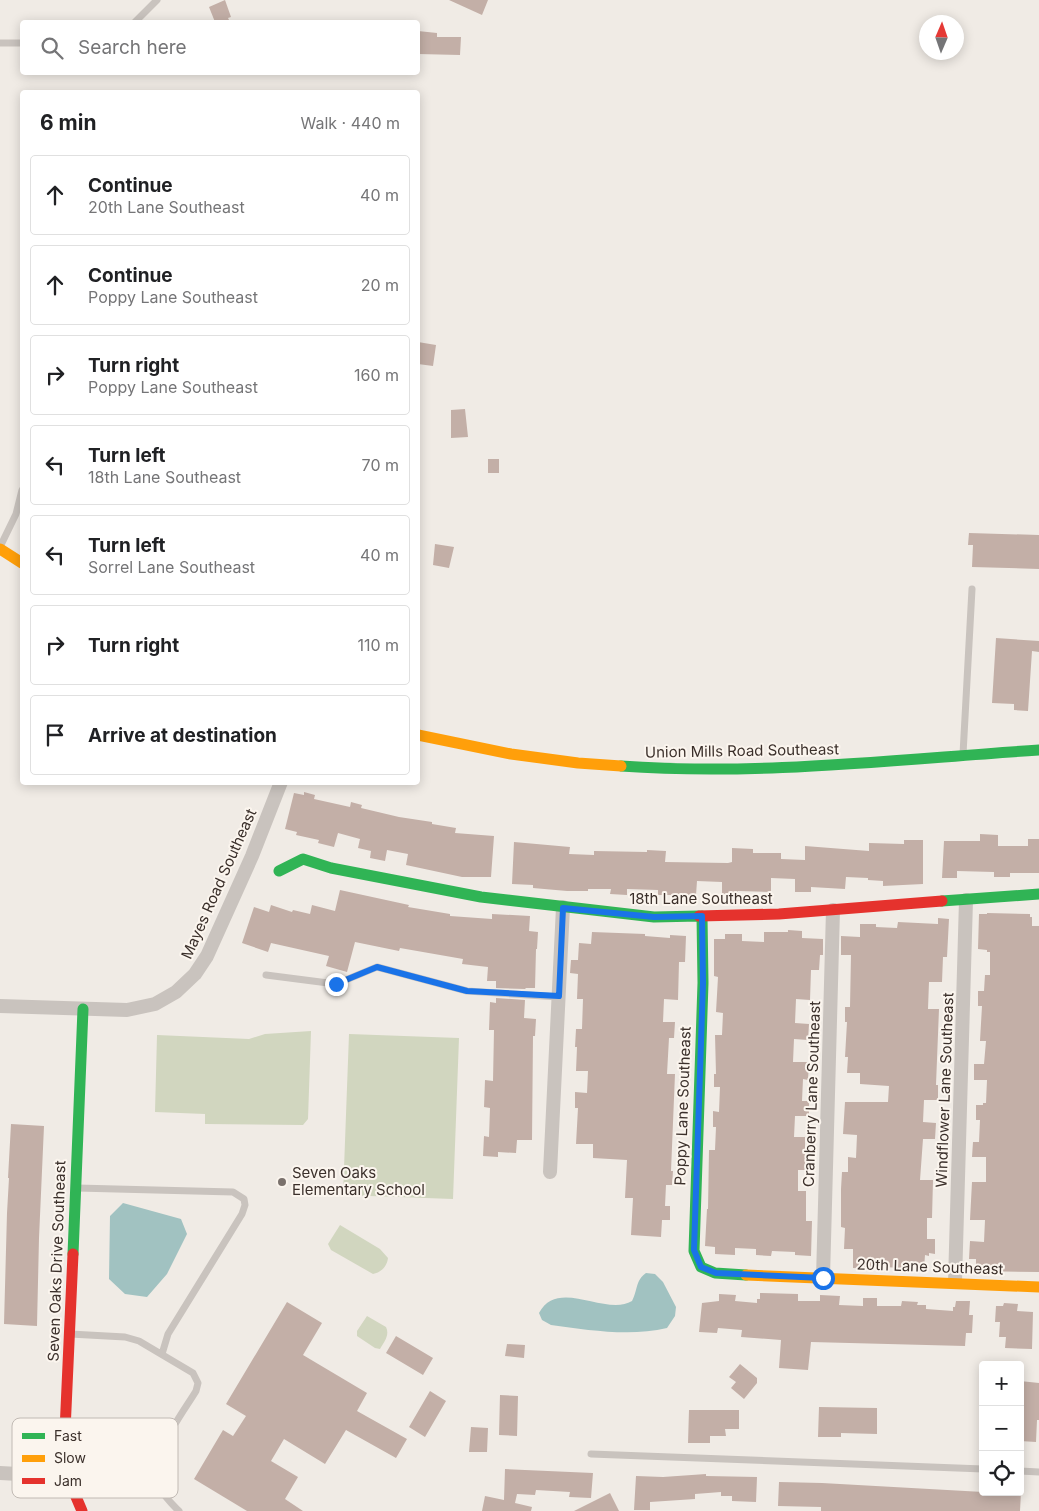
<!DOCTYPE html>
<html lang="en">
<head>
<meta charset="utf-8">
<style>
  :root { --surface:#fff; --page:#f2f2f2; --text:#202124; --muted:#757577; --line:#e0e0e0 }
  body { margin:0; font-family:Inter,sans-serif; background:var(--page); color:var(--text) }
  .controls { position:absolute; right:15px; bottom:15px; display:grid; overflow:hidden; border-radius:5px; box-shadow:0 2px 12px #0003 }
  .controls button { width:45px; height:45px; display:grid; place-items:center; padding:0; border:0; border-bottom:1px solid var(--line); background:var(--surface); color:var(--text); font:25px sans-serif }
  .compass { position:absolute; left:919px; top:15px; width:45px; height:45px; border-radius:50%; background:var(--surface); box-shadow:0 2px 12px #0003; rotate:2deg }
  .stop { position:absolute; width:15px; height:15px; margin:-11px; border:4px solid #1a73e8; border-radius:50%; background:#fff }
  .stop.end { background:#1a73e8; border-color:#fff; box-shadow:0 1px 5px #0008 }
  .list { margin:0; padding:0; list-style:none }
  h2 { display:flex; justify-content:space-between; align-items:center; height:65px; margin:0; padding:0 20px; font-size:21px }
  h2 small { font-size:16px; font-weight:400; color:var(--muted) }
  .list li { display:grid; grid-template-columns:32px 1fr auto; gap:15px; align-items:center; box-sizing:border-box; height:80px; margin:0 10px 10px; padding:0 10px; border:1px solid var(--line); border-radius:5px }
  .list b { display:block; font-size:19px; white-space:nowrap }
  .list p { margin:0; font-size:16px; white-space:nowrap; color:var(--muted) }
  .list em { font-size:16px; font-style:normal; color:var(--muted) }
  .icon { flex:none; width:28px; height:28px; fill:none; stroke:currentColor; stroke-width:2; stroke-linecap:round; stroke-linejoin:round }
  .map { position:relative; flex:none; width:1039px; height:1511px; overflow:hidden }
  .search { position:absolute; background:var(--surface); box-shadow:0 2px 12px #0003; left:20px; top:20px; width:400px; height:55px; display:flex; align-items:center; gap:12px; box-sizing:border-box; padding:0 18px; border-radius:5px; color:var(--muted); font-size:19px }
  .panel { position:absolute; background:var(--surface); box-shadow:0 2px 12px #0003; left:20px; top:90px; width:400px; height:695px; border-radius:5px }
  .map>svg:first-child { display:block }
  .green { fill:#d1d6bf }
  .water { fill:#a1c2c1 }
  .building { fill:#c3afa7 }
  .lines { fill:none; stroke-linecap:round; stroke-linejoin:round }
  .lane { stroke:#c9c3be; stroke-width:7 }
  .street { stroke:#c9c3be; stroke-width:14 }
  .fast { stroke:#30b455; stroke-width:11 }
  .slow { stroke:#ff9f0a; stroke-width:11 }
  .jam { stroke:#e5322d; stroke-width:11 }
  .route { stroke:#1a73e8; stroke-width:6 }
  .poi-dot { fill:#7a716c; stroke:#fbf5ee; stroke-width:2 }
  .labels { text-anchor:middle; stroke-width:4; stroke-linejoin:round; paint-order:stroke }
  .street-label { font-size:15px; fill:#3b302b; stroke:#fbf5ee }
  .poi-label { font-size:15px; fill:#3b302b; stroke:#fbf5ee; text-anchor:start }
  .key { fill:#fbf5ee; stroke:#c1bab4; stroke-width:1 }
  .key-label { font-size:14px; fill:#3b302b }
</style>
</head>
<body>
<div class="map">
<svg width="1039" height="1511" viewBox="0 0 1039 1511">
  <rect width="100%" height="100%" fill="#f0ebe5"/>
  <path class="green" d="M311,1031L308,1119L303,1125L205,1124V1114L155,1112L157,1035L249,1039L265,1034Z
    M349,1034L459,1038L453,1199L343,1195Z
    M340,1225L380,1249L388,1258C387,1266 382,1272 373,1274L331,1250L328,1244Z
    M367,1316L386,1327C390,1335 384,1342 380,1349L375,1348L357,1336V1331Z"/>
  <path class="water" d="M123,1203L181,1219L187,1234L167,1274L147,1297L125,1294L109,1279L110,1216Z
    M646,1273L655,1274L663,1282L676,1307L675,1316L667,1328C630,1337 588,1330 551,1325L542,1320L539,1313C558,1277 606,1317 632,1301C638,1290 635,1281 646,1273Z"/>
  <path class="building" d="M225,0L231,17L228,18L230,22H215L209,7Z
    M449,0H488L482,15Z
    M418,31L437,33V37H461L460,55L418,54Z
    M418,342L436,345L433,366L418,364Z
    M465,409L468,437L451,438V410Z
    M488,459H499V473H488Z
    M969,533L1039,535V569L972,567L973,545H968Z
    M435,544L454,547L449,568L433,565Z
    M996,638L1039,641V652L1032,651L1028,711L1014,710V704L992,703Z
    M304,792L315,795L314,799L350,807L351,802L362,805L361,808L399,817L432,822V824L456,828L455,833L494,836L491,877H462L406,865L408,854L387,850L385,861L370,858L371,851L358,848L360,839L338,833L334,847L318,843L319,840L296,835L297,832L285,829L294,793L304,795Z
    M980,834L998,835V846H1028V839H1039V873H1010V877H994V872L957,871V878H942L944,841H980Z
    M904,840H923V884L883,886V881L868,880V878L846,877L845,889L811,887V892H795V879L771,878V892L738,891V894H722V882L697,881L696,895H658V890L627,889V895L610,894L611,889H588V891H567L533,888V885L512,884L514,842L570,847L569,854L594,855V851L647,852V850L666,851L665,862L728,863L732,862V848L753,849V853H781V859L805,860V846L869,851V843L904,844Z
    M340,890L409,905L408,907L450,914V916L492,919V914L530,916L529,931L538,932L537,949H536L535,988H526L525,989L496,988V981H487L488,967L462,964L463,959L400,948L399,951L355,942L347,972L326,966L329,956L271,943L268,952L242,943L254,907L269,912L271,905L292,912L293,910L310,914L312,905L335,911Z
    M987,913L1030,914V917H1032V926H1039V1272L976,1271V1259H969L970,1241L984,1242L985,1220H970L972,1182H986V1157H972L973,1142H979L980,1120H976V1105H983V1103H986L987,1080H974V1064H984L986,1041H980L982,1006H978V991H984L985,975H990V952H987V950L978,949L979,914H987Z
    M938,918L949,919L947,957H943L942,982H929L928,1009H939L936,1085H938V1100H924L923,1122L936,1123L935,1139H923L920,1180H933L932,1218H927V1239H935V1254L929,1253V1256L925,1255L924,1269L883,1267V1269L853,1268V1249H844L845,1228L841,1227V1189L842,1172H848V1157L856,1158L857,1135L843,1134L845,1102H888L889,1086L860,1084V1073H847L848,1057H845L847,1022H845V1007H850L851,955H841V936L860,937V924H876V927L897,928L898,922L938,924Z
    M788,930L802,931V938L823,939V955H820L819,970H811L810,1000L796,999L795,1023L809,1024L808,1040L794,1039L793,1062H809L808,1080L803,1079L802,1101H809V1116H795L794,1137H805V1170H798V1191H806V1221H812L811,1256L795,1255V1252L772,1251L771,1256L756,1255V1249L735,1248V1255L715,1254V1247L705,1246L707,1209H708L709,1150H715L716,1127H713V1111L719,1112L720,1087H714V1074H716L715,1035H722L723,1013L716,1012L718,977L714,976V939H725V934H742V941L764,942V932H788Z
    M592,932L645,934V936L670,938V935L686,936L685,962H679L678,1000L664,999L663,1022H675L674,1038H669L667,1074H675L671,1171H673L672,1185H666L665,1206H670V1220H662L661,1237L631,1235L633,1198H625L627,1160L593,1158V1144H576L578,1108H575V1092L587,1093L588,1071H576L577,1047H575L576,1029H582L583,999H577L578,974L570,973L571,960H578L579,943L591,944Z
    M496,998L525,1000L524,1018L536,1019L535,1036H533L532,1140H517L516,1153L498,1152V1157L483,1156L484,1136L489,1137L490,1108L484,1107L485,1080L493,1081L494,1030H489L490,1002L496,1003Z
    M11,1124L44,1126L39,1238L37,1326L4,1324L7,1213L9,1178H8Z
    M760,1293L798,1294V1301H820V1295L840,1296L839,1305L863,1306V1298H877V1306H901L902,1301L918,1302L917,1305H926V1309L953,1311V1307H955L956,1301H970L969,1315H973L972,1333H966L965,1346L811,1342L808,1370L779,1368L781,1340L741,1337L742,1330L718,1328L717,1333L699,1332L702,1303L719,1301V1294L736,1295L735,1301L757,1303V1299H760Z
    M287,1302L322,1323L303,1355L367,1393L357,1411L407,1439L396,1458L346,1430L325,1464L284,1439L271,1461L298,1477L285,1499L303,1511H247L194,1479L223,1430L233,1436L246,1416L226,1404Z
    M1004,1303L1018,1304L1017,1311L1033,1312L1032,1349L1005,1348L1006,1337H999L1000,1322H995L996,1306H1003Z
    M396,1336L433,1358L423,1375L386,1353Z
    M507,1344L525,1345L524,1358L505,1356Z
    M740,1364L757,1378V1383L744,1399L731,1388L736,1382L729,1377Z
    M1020,1381L1039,1383V1420H1037L1036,1442L1020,1441Z
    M430,1391L446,1401L425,1437L409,1427Z
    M500,1395L518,1396L517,1436L499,1435Z
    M819,1407L877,1408V1434L841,1433V1437H818Z
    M689,1410H739V1429H725L726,1436H710V1443H688Z
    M471,1427L488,1428L487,1452H469Z
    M505,1469L593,1473L591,1498L569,1497L570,1492L536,1490L535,1495L517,1494L515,1503L532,1507L531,1511H482L485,1496L504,1500Z
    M706,1474V1476L757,1477L756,1502L732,1501V1496H721V1492L695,1494V1499L650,1502V1510H634L636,1476L663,1477Z
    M779,1482L822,1483L983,1492H1021L1020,1511H821V1507L778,1506Z
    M610,1493L619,1511H574Z"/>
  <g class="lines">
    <path class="lane" d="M135,22L157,0
      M0,43H22
      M0,547L16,514L22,490
      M963,754L972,589
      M266,975L336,984L377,967L467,991L559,997
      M77,1188L233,1192L244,1199L245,1205L242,1214L168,1334L162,1354
      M70,1334L125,1337L139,1341L193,1373L198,1383L196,1391C181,1416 148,1456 160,1487C164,1497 172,1504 179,1511
      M591,1454L983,1469
      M1020,1471L1039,1472"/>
    <path class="street" d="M0,1006L127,1010L155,1004L176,992L195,974L207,956L252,856L281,782
      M550,1172L563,907
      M823,1278L833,910
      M955,1282L966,900
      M0,1473L72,1477"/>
    <path class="fast" d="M621,766C760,776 900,759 1039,750
      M279,871L303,859L331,868L481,897L654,917L699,916
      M942,901L1039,894
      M702,916L703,983L694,1251L701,1267L715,1273L746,1275
      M73,1254L83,1009"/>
    <path class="slow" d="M0,549L22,563
      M418,735L511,754L578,763L621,766
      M746,1275L1039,1287"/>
    <path class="jam" d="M699,916L779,914L942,901
      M73,1254L65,1431L74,1492L82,1511"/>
  </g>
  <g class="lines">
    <path class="route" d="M336,984L377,967L467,991L559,996L563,908L654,917L702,916L703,983L694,1250L701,1267L716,1273L823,1278"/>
  </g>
  <circle class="poi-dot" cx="282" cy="1182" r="5"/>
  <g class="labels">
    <g class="street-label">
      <text transform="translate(742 751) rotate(-1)" y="5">Union Mills Road Southeast</text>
      <text transform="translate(219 884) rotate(-66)" y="5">Mayes Road Southeast</text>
      <text x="701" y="904">18th Lane Southeast</text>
      <text transform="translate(945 1090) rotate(-88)" y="5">Windflower Lane Southeast</text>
      <text transform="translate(812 1094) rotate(-88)" y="5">Cranberry Lane Southeast</text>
      <text transform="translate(683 1106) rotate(-88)" y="5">Poppy Lane Southeast</text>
      <text transform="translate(57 1261) rotate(-88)" y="5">Seven Oaks Drive Southeast</text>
      <text transform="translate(930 1267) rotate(2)" y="5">20th Lane Southeast</text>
    </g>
    <g class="poi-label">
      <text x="292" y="1178">Seven Oaks<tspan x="292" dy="17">Elementary School</tspan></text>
    </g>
  </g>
  <rect x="12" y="1418" width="166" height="80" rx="8" class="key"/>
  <rect x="22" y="1433" width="23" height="6" fill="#30b455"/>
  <rect x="22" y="1455" width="23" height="7" fill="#ff9f0a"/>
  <rect x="22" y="1478" width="23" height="6" fill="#e5322d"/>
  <g class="key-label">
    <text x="54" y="1441">Fast</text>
    <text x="54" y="1463">Slow</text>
    <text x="54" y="1486">Jam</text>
  </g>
</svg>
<div class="controls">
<button>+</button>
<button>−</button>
<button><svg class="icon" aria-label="locate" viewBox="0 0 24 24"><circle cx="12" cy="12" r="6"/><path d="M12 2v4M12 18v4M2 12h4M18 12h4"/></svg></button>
</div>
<svg class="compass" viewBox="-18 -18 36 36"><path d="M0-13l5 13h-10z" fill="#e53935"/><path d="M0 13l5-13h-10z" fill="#757577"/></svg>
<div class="stop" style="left:823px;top:1278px"></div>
<div class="stop end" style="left:336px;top:984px"></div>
<div class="search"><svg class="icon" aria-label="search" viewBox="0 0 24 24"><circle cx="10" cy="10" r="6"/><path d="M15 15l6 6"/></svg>Search here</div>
<section class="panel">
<h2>6 min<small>Walk · 440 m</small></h2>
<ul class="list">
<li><svg class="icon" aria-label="ahead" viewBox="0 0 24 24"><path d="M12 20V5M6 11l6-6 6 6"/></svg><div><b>Continue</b><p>20th Lane Southeast</p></div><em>40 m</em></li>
<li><svg class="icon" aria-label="ahead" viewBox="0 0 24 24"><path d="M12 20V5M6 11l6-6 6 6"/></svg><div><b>Continue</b><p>Poppy Lane Southeast</p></div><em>20 m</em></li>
<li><svg class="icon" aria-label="right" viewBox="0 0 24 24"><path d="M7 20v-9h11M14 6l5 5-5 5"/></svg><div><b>Turn right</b><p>Poppy Lane Southeast</p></div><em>160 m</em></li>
<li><svg class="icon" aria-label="left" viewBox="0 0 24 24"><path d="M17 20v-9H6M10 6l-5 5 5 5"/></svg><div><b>Turn left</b><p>18th Lane Southeast</p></div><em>70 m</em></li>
<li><svg class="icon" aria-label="left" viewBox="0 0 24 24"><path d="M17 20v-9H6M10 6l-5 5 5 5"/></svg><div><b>Turn left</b><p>Sorrel Lane Southeast</p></div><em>40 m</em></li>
<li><svg class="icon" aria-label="right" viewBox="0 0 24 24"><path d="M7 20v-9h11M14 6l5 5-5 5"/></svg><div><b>Turn right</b></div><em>110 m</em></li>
<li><svg class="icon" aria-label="arrive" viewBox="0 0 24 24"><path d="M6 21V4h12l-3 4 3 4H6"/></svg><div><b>Arrive at destination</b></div></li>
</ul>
</section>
</div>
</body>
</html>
